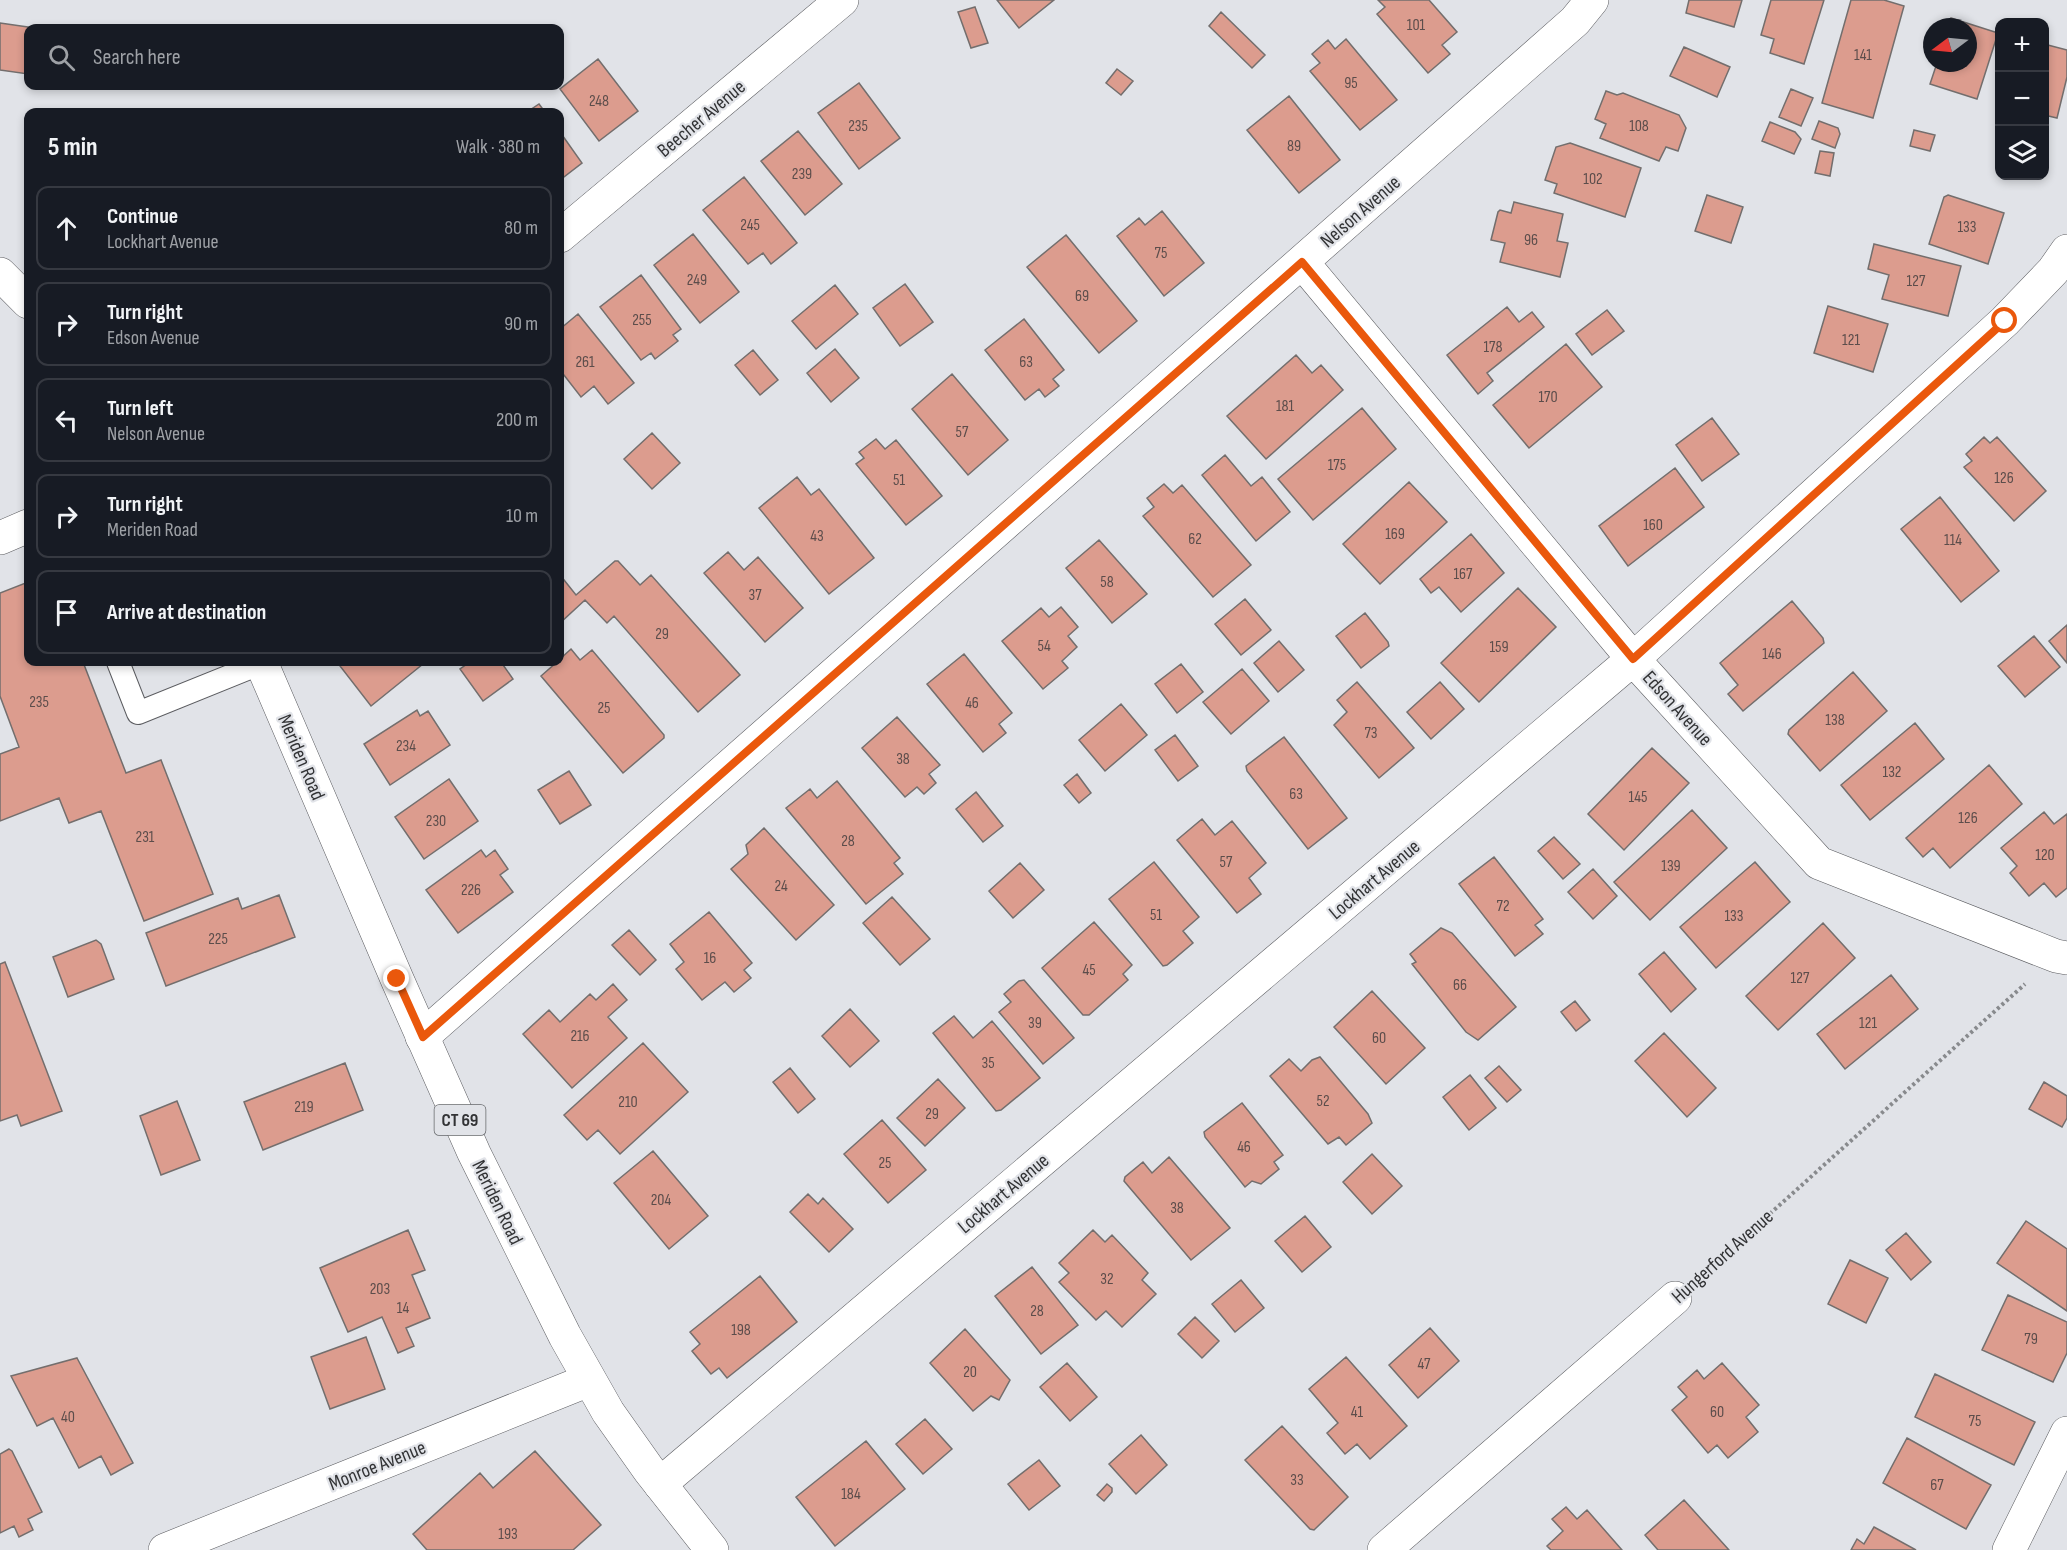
<!DOCTYPE html>
<html lang="en">
<head>
<meta charset="utf-8">
<style>
  :root { --surface:#171b24; --page:#242831; --text:#f1f3f6; --muted:#9ea1a6; --line:#363941 }
  body { margin:0; font-family:"Sofia Sans Condensed",sans-serif; background:var(--page); color:var(--text) }
  .controls { position:absolute; right:18px; top:18px; display:grid; overflow:hidden; border-radius:12px; box-shadow:0 3px 9px #0003 }
  .controls button { width:54px; height:54px; display:grid; place-items:center; padding:0; border:0; border-bottom:2px solid var(--line); background:var(--surface); color:var(--text); font:30px sans-serif }
  .compass { position:absolute; left:1923px; top:18px; width:54px; height:54px; border-radius:50%; background:var(--surface); box-shadow:0 3px 9px #0003; rotate:254deg }
  .stop { position:absolute; width:18px; height:18px; margin:-14px; border:4px solid #ea580c; border-radius:50%; background:#fff }
  .stop.end { background:#ea580c; border-color:#fff; box-shadow:0 2px 6px #0008 }
  .list { margin:0; padding:0; list-style:none }
  h2 { display:flex; justify-content:space-between; align-items:center; height:78px; margin:0; padding:0 24px; font-size:26px }
  h2 small { font-size:20px; font-weight:400; color:var(--muted) }
  .list li { display:grid; grid-template-columns:39px 1fr auto; gap:18px; align-items:center; box-sizing:border-box; height:84px; margin:0 12px 12px; padding:0 12px; border:2px solid var(--line); border-radius:12px }
  .list b { display:block; font-size:22px; white-space:nowrap }
  .list p { margin:0; font-size:20px; white-space:nowrap; color:var(--muted) }
  .list em { font-size:20px; font-style:normal; color:var(--muted) }
  .icon { flex:none; width:33px; height:33px; fill:none; stroke:currentColor; stroke-width:2; stroke-linecap:round; stroke-linejoin:round }
  .map { position:relative; flex:none; width:2067px; height:1550px; overflow:hidden }
  .search { position:absolute; background:var(--surface); box-shadow:0 3px 9px #0003; left:24px; top:24px; width:540px; height:66px; display:flex; align-items:center; gap:15px; box-sizing:border-box; padding:0 21px; border-radius:12px; color:var(--muted); font-size:22px }
  .panel { position:absolute; background:var(--surface); box-shadow:0 3px 9px #0003; left:24px; top:108px; width:540px; height:558px; border-radius:12px }
  .map>svg:first-child { display:block }
  .building { fill:#dc9c8e; stroke:#736e6d; stroke-width:1.5 }
  .lines { fill:none; stroke-linecap:round; stroke-linejoin:round }
  .service-casing { stroke:#5b5c60; stroke-width:24 }
  .minor-casing { stroke:#5b5c60; stroke-width:34 }
  .primary-casing { stroke:#5b5c60; stroke-width:34 }
  .path { stroke:#888a8d; stroke-width:4; stroke-dasharray:3 3; stroke-linecap:butt }
  .service { stroke:#fff; stroke-width:22 }
  .minor { stroke:#fff; stroke-width:33 }
  .primary { stroke:#fff; stroke-width:33 }
  .route { stroke:#ea580c; stroke-width:8 }
  .labels { text-anchor:middle; stroke-width:4.5; stroke-linejoin:round; paint-order:stroke }
  .number-label { font-size:16px; fill:#5c4d4b }
  .shield { fill:#e1e3e8; stroke:#66686b; stroke-width:1.5 }
  .shield-label { font-size:18px; font-weight:bold; fill:#323335 }
  .street-label { font-size:20px; fill:#323335; stroke:#e1e3e8 }
</style>
</head>
<body>
<div class="map">
<svg width="2067" height="1550" viewBox="0 0 2067 1550">
  <rect width="100%" height="100%" fill="#e1e3e8"/>
  <path class="building" d="M997,0H1054L1019,28Z
    M1378,0H1429L1457,32L1442,45L1450,54L1428,73L1377,14L1385,7Z
    M1689,0H1742L1734,27L1686,13Z
    M1771,0H1824L1804,64L1770,53L1774,39L1761,35Z
    M1851,0H1884L1904,6L1873,118L1822,103Z
    M975,7L988,43L971,48L958,12Z
    M1221,12L1265,55L1252,68L1209,26Z
    M1951,18L1998,33L1977,99L1930,84L1937,63H1968V27H1948Z
    M0,23L35,28H28V74L0,70Z
    M1346,39L1397,100L1360,130L1310,71L1320,63L1312,54L1328,40L1335,49Z
    M2044,44L2067,50V77L2057,118L2044,115Z
    M1684,47L1730,67L1717,97L1670,76Z
    M598,59L638,111L599,141L560,89Z
    M1117,69L1133,81L1121,95L1106,83Z
    M859,83L900,138L859,169L818,113Z
    M1791,89L1813,98L1801,126L1779,117Z
    M1606,91L1617,95L1623,93L1679,115L1686,128L1678,151L1666,147L1659,161L1600,138L1606,124L1595,119Z
    M1289,96L1340,160L1299,193L1247,130Z
    M539,104L545,112H527Z
    M1819,121L1838,128L1840,134L1835,148L1812,139Z
    M1770,122L1795,132L1801,139L1794,154L1762,141Z
    M1914,130L1935,135L1930,151L1910,146Z
    M798,131L842,184L805,215L761,161Z
    M560,132L582,163L560,180Z
    M1570,143L1641,168L1625,217L1554,193L1557,184L1545,180L1556,147Z
    M1820,151L1834,153L1830,176L1815,173Z
    M744,177L797,243L771,264L763,253L748,264L703,210Z
    M1707,195L1743,207L1731,243L1695,231Z
    M1948,195L2004,213L1988,264L1929,244L1944,197Z
    M1514,202L1563,214L1557,241L1568,243L1560,277L1500,262L1505,243L1491,240L1498,212L1500,210L1511,213Z
    M1162,211L1204,263L1164,296L1117,236L1139,218L1145,225Z
    M693,234L739,292L700,323L654,265Z
    M1066,235L1137,321L1099,353L1027,267Z
    M1874,244L1961,266L1948,316L1882,299L1889,275L1868,269Z
    M641,275L681,329L673,335L678,341L655,359L651,353L641,360L600,307Z
    M905,284L933,322L900,346L873,308Z
    M835,285L858,314L816,349L792,321Z
    M1828,306L1888,324L1873,372L1814,353Z
    M1507,307L1519,322L1532,312L1544,327L1487,373L1493,381L1478,394L1447,355Z
    M1607,310L1624,331L1592,355L1576,334Z
    M578,314L634,383L608,404L594,386L581,397L560,370V329Z
    M1024,319L1064,370L1053,379L1059,386L1045,397L1039,389L1025,400L985,350Z
    M1566,344L1602,387L1529,448L1493,405Z
    M835,349L859,378L831,402L807,373Z
    M753,350L778,380L760,395L735,365Z
    M1296,355L1312,373L1321,365L1343,390L1266,459L1227,416Z
    M952,374L1008,440L968,475L912,409Z
    M1362,408L1396,449L1313,520L1278,479Z
    M1712,418L1739,454L1702,481L1676,445Z
    M652,433L680,463L652,489L624,459Z
    M1984,437L1990,443L1997,437L2046,491L2014,521L1964,467L1972,461L1966,454Z
    M876,439L885,449L896,440L942,496L906,525L856,464L864,458L859,452Z
    M1225,455L1251,486L1262,477L1290,512L1256,541L1202,475Z
    M1675,468L1704,507L1628,566L1599,526Z
    M797,477L811,495L819,489L874,558L829,594L759,508Z
    M1409,482L1447,522L1380,584L1343,544Z
    M1164,484L1173,493L1182,485L1251,565L1213,597L1143,516L1154,507L1147,498Z
    M1940,497L1999,571L1961,602L1901,529Z
    M1471,534L1504,573L1461,612L1439,587L1431,593L1420,579Z
    M1099,540L1147,594L1112,623L1066,568Z
    M728,552L744,570L758,557L803,608L765,642L704,573Z
    M615,561H618L640,585L651,575L740,675L698,712L614,616L607,623L585,600L560,623V575L576,595Z
    M28,582V662H83L126,773L161,760L213,894L144,921L101,811L69,823L59,798L0,821V754L19,747L0,696V593Z
    M1518,588L1556,627L1479,702L1441,663Z
    M1245,599L1271,630L1241,655L1215,624Z
    M1792,601L1823,638L1824,643L1743,711L1728,694L1738,685L1720,663Z
    M1061,607L1078,627L1068,636L1077,647L1062,661L1068,668L1043,689L1002,641L1041,608L1049,617Z
    M1365,613L1388,642L1389,646L1361,668L1336,636Z
    M2067,625V663L2049,641Z
    M2034,636L2060,667L2025,697L1998,666Z
    M1279,641L1304,670L1278,692L1254,663Z
    M571,649L580,660L592,650L664,735V738L623,773L541,676L557,662H560V659Z
    M964,654L1012,713L999,724L1006,733L983,752L927,684Z
    M346,662H421L423,664L371,706L340,666Z
    M470,662H501L513,679L483,701L460,669Z
    M1181,664L1203,692L1177,713L1155,684Z
    M1242,669L1269,701L1231,734L1203,702Z
    M1853,672L1887,711L1820,771L1788,734L1789,730Z
    M1357,682L1414,748L1379,778L1334,725L1347,712L1337,700Z
    M1440,682L1464,709L1431,739L1407,712Z
    M1121,704L1147,735L1105,771L1079,740Z
    M417,710L420,716L428,711L450,745L390,785L364,744Z
    M897,717L940,765L929,774L936,783L924,794L917,787L905,797L862,748Z
    M1915,723L1944,759L1870,820L1841,785Z
    M1175,735L1198,766L1178,781L1155,750Z
    M1284,737L1347,818L1308,849L1247,771L1246,766Z
    M1652,748L1689,783L1624,850L1588,814Z
    M1989,765L2022,804L1950,868L1933,848L1923,857L1906,838Z
    M569,771L591,805L560,824L538,790Z
    M1077,774L1091,793L1079,803L1064,785Z
    M449,779L478,821L424,859L395,817Z
    M837,781L900,858L894,863L903,874L866,904L786,808L810,789L817,798Z
    M976,792L1003,826L983,842L956,809Z
    M1692,810L1727,848L1650,920L1614,882Z
    M2044,812L2054,824L2067,814V888L2056,897L2044,883L2029,896L2010,873L2017,866L2001,848Z
    M1202,819L1215,835L1232,821L1266,863L1249,878L1261,894L1237,913L1177,840Z
    M764,828L834,905L796,940L731,869L748,854L746,845Z
    M1554,837L1580,864L1563,879L1538,851Z
    M481,850L486,857L495,850L508,869L500,875L513,892L458,933L426,890Z
    M1494,857L1543,919L1535,925L1543,934L1515,956L1459,884Z
    M1154,862L1199,917L1183,931L1193,943L1167,965L1163,966L1109,899Z
    M1755,862L1790,902L1716,968L1680,927Z
    M1020,863L1044,890L1013,918L989,891Z
    M1593,869L1617,896L1593,919L1568,892Z
    M279,895L295,937L166,986L146,933L238,898L242,909Z
    M892,897L930,939L900,965L863,923Z
    M709,912L752,963L744,970L751,978L734,992L725,982L702,1000L676,969L684,962L670,944Z
    M1094,922L1132,965L1123,974L1128,980L1089,1015H1083L1042,968Z
    M1823,923L1855,958L1778,1030L1746,996Z
    M1441,928L1452,933L1516,1007L1478,1040L1466,1032L1412,964L1416,962L1410,954Z
    M629,930L656,960L640,975L612,945Z
    M96,940L101,944L114,979L68,997L53,957Z
    M1664,952L1696,989L1671,1012L1639,974Z
    M5,962L62,1111L21,1126L17,1115L0,1121V964Z
    M1891,975L1918,1009L1845,1069L1817,1034Z
    M1024,980L1074,1038L1043,1064L999,1012L1011,1002L1004,994L1019,981Z
    M613,984L627,1000L608,1017L627,1038L572,1088L523,1034L549,1010L560,1022L590,994L596,1000Z
    M1372,991L1425,1048L1386,1084L1334,1027Z
    M1575,1001L1590,1020L1576,1031L1561,1012Z
    M850,1009L879,1041L850,1067L822,1036Z
    M954,1016L973,1038L992,1021L1040,1078L1001,1110L996,1111L933,1033Z
    M1664,1033L1716,1088L1687,1117L1635,1061Z
    M643,1043L688,1092L620,1154L598,1130L587,1140L564,1115Z
    M1320,1057L1368,1114L1372,1123L1346,1145L1339,1137L1328,1144L1270,1076L1289,1059L1301,1071L1312,1060Z
    M345,1063L363,1110L263,1150L244,1102Z
    M1499,1066L1521,1090L1507,1102L1485,1078Z
    M790,1068L815,1099L798,1113L773,1082Z
    M1470,1075L1496,1108L1469,1130L1443,1097Z
    M938,1079L965,1108L925,1146L897,1118Z
    M2044,1082L2067,1096V1118L2062,1127L2029,1109Z
    M177,1101L200,1160L161,1175L140,1116Z
    M1242,1103L1283,1155L1274,1162L1279,1169L1261,1184L1252,1181L1245,1187L1205,1137L1204,1132Z
    M882,1120L926,1170L888,1203L844,1154Z
    M653,1151L708,1216L669,1249L614,1183Z
    M1372,1154L1402,1186L1372,1214L1343,1182Z
    M1169,1157L1230,1228L1191,1260L1124,1181L1125,1177L1143,1162L1152,1173Z
    M808,1194L818,1204L823,1198L853,1229L829,1252L790,1212Z
    M1305,1216L1331,1247L1302,1272L1275,1241Z
    M2026,1221L2067,1249V1311L1997,1263Z
    M408,1230L425,1270L412,1275L430,1318L406,1328L414,1346L398,1353L382,1317L348,1332L320,1268Z
    M1093,1230L1105,1242L1112,1235L1148,1273L1142,1280L1156,1294L1122,1327L1106,1311L1096,1320L1059,1282L1069,1273L1059,1263Z
    M1906,1233L1931,1262L1911,1280L1886,1250Z
    M1850,1260L1888,1278L1866,1323L1828,1304Z
    M1032,1267L1078,1325L1041,1354L995,1296Z
    M760,1276L797,1322L727,1378L719,1368L711,1374L692,1351L700,1344L690,1332Z
    M1241,1280L1264,1308L1235,1332L1212,1304Z
    M2008,1295L2067,1322V1353L2053,1382L1982,1350Z
    M1195,1317L1219,1341L1202,1358L1178,1334Z
    M1430,1328L1459,1361L1418,1398L1389,1365Z
    M965,1329L1010,1380L999,1400L991,1396L973,1411L930,1363Z
    M366,1337L385,1389L330,1409L311,1357Z
    M1346,1357L1407,1426L1370,1459L1357,1444L1345,1454L1327,1433L1338,1423L1309,1389Z
    M77,1358L133,1463L111,1475L101,1456L79,1468L53,1418L37,1426L11,1376Z
    M1067,1363L1097,1397L1070,1421L1040,1387Z
    M1722,1363L1759,1405L1746,1417L1758,1432L1728,1458L1717,1445L1708,1453L1672,1410L1687,1397L1678,1387L1697,1370L1704,1379Z
    M1935,1374L2035,1422L2014,1465L1915,1417Z
    M925,1419L952,1449L923,1474L896,1444Z
    M1282,1426L1348,1497L1314,1530L1310,1529L1245,1460Z
    M1141,1435L1167,1465L1136,1494L1109,1464Z
    M1907,1438L1991,1485L1966,1529L1883,1483Z
    M866,1441L905,1489L835,1546L796,1497Z
    M9,1449L12,1451L42,1512L28,1519L33,1530L19,1537L14,1526L0,1533V1454Z
    M535,1451L601,1525L573,1550H427L413,1534L480,1473L493,1488Z
    M1039,1460L1060,1486L1029,1510L1008,1484Z
    M1107,1484L1112,1488V1492L1104,1501L1097,1495Z
    M1684,1500L1729,1550H1658L1645,1535Z
    M1566,1507L1577,1519L1587,1510L1622,1550H1551L1547,1546L1563,1531L1552,1519Z
    M1874,1527L1916,1550H1851L1857,1539L1864,1544Z"/>
  <g class="lines">
    <g class="service-casing">
      <path id="service" d="M118,662L138,713L262,663"/>
    </g>
    <g class="minor-casing">
      <path id="minor" d="M560,236L842,0
        M1302,262L1633,659L1819,863L2056,956L2067,958
        M0,538L28,526
        M422,1037L1575,21L1592,0
        M660,1484L1633,659L2005,321L2053,271L2067,251
        M165,1550L589,1380
        M1384,1550L1675,1298
        M2009,1550L2067,1433"/>
    </g>
    <g class="primary-casing">
      <path id="primary" d="M0,274L28,302
        M261,662L397,979L474,1153L565,1336L608,1412L649,1470L712,1550"/>
    </g>
    <path class="path" d="M1703,1274L2025,984"/>
    <use href="#service" class="service"/>
    <use href="#minor" class="minor"/>
    <use href="#primary" class="primary"/>
  </g>
  <g class="lines">
    <path class="route" d="M397,979L423,1037L1302,262L1633,659L2005,321"/>
  </g>
  <g class="labels">
    <g class="number-label">
      <text x="1416" y="30">101</text>
      <text x="1863" y="60">141</text>
      <text x="1351" y="88">95</text>
      <text x="599" y="106">248</text>
      <text x="858" y="131">235</text>
      <text x="1639" y="131">108</text>
      <text x="1294" y="151">89</text>
      <text x="802" y="179">239</text>
      <text x="1593" y="184">102</text>
      <text x="750" y="230">245</text>
      <text x="1967" y="232">133</text>
      <text x="1531" y="245">96</text>
      <text x="1161" y="258">75</text>
      <text x="697" y="285">249</text>
      <text x="1916" y="286">127</text>
      <text x="1082" y="301">69</text>
      <text x="642" y="325">255</text>
      <text x="1851" y="345">121</text>
      <text x="1493" y="352">178</text>
      <text x="585" y="367">261</text>
      <text x="1026" y="367">63</text>
      <text x="1548" y="402">170</text>
      <text x="1285" y="411">181</text>
      <text x="962" y="437">57</text>
      <text x="1337" y="470">175</text>
      <text x="2004" y="483">126</text>
      <text x="899" y="485">51</text>
      <text x="1653" y="530">160</text>
      <text x="1395" y="539">169</text>
      <text x="817" y="541">43</text>
      <text x="1195" y="544">62</text>
      <text x="1953" y="545">114</text>
      <text x="1463" y="579">167</text>
      <text x="1107" y="587">58</text>
      <text x="755" y="600">37</text>
      <text x="662" y="639">29</text>
      <text x="1044" y="651">54</text>
      <text x="1499" y="652">159</text>
      <text x="1772" y="659">146</text>
      <text x="39" y="707">235</text>
      <text x="972" y="708">46</text>
      <text x="604" y="713">25</text>
      <text x="1835" y="725">138</text>
      <text x="1371" y="738">73</text>
      <text x="406" y="751">234</text>
      <text x="903" y="764">38</text>
      <text x="1892" y="777">132</text>
      <text x="1296" y="799">63</text>
      <text x="1638" y="802">145</text>
      <text x="1968" y="823">126</text>
      <text x="436" y="826">230</text>
      <text x="145" y="842">231</text>
      <text x="848" y="846">28</text>
      <text x="2045" y="860">120</text>
      <text x="1226" y="867">57</text>
      <text x="1671" y="871">139</text>
      <text x="781" y="891">24</text>
      <text x="471" y="895">226</text>
      <text x="1503" y="911">72</text>
      <text x="1156" y="920">51</text>
      <text x="1734" y="921">133</text>
      <text x="218" y="944">225</text>
      <text x="710" y="963">16</text>
      <text x="1089" y="975">45</text>
      <text x="1800" y="983">127</text>
      <text x="1460" y="990">66</text>
      <text x="1035" y="1028">39</text>
      <text x="1868" y="1028">121</text>
      <text x="580" y="1041">216</text>
      <text x="1379" y="1043">60</text>
      <text x="988" y="1068">35</text>
      <text x="1323" y="1106">52</text>
      <text x="628" y="1107">210</text>
      <text x="304" y="1112">219</text>
      <text x="932" y="1119">29</text>
      <text x="1244" y="1152">46</text>
      <text x="885" y="1168">25</text>
      <text x="661" y="1205">204</text>
      <text x="1177" y="1213">38</text>
      <text x="1107" y="1284">32</text>
      <text x="380" y="1294">203</text>
      <text x="403" y="1313">14</text>
      <text x="1037" y="1316">28</text>
      <text x="741" y="1335">198</text>
      <text x="2031" y="1344">79</text>
      <text x="1424" y="1369">47</text>
      <text x="970" y="1377">20</text>
      <text x="1357" y="1417">41</text>
      <text x="1717" y="1417">60</text>
      <text x="68" y="1422">40</text>
      <text x="1975" y="1426">75</text>
      <text x="1297" y="1485">33</text>
      <text x="1937" y="1490">67</text>
      <text x="851" y="1499">184</text>
      <text x="508" y="1539">193</text>
    </g>
    <rect class="shield" x="434.5" y="1105" width="51" height="30" rx="4.5"/>
    <g class="shield-label">
      <text x="460" y="1126">CT 69</text>
    </g>
    <g class="street-label">
      <text transform="translate(701 118) rotate(-40)" y="7">Beecher Avenue</text>
      <text transform="translate(1360 211) rotate(-41)" y="7">Nelson Avenue</text>
      <text transform="translate(1678 708) rotate(48)" y="7">Edson Avenue</text>
      <text transform="translate(302 757) rotate(67)" y="7">Meriden Road</text>
      <text transform="translate(1374 879) rotate(-40)" y="7">Lockhart Avenue</text>
      <text transform="translate(1003 1193) rotate(-40)" y="7">Lockhart Avenue</text>
      <text transform="translate(498 1202) rotate(64)" y="7">Meriden Road</text>
      <text transform="translate(1722 1256) rotate(-42)" y="7">Hungerford Avenue</text>
      <text transform="translate(377 1465) rotate(-22)" y="7">Monroe Avenue</text>
    </g>
  </g>
</svg>
<div class="controls">
<button>+</button>
<button>−</button>
<button><svg class="icon" aria-label="layers" viewBox="0 0 24 24"><path d="M12 4l9 5-9 5-9-5zM3 14l9 5 9-5"/></svg></button>
</div>
<svg class="compass" viewBox="-18 -18 36 36"><path d="M0-13l5 13h-10z" fill="#e53935"/><path d="M0 13l5-13h-10z" fill="#9ea1a6"/></svg>
<div class="stop" style="left:2005px;top:321px"></div>
<div class="stop end" style="left:397px;top:979px"></div>
<div class="search"><svg class="icon" aria-label="search" viewBox="0 0 24 24"><circle cx="10" cy="10" r="6"/><path d="M15 15l6 6"/></svg>Search here</div>
<section class="panel">
<h2>5 min<small>Walk · 380 m</small></h2>
<ul class="list">
<li><svg class="icon" aria-label="ahead" viewBox="0 0 24 24"><path d="M12 20V5M6 11l6-6 6 6"/></svg><div><b>Continue</b><p>Lockhart Avenue</p></div><em>80 m</em></li>
<li><svg class="icon" aria-label="right" viewBox="0 0 24 24"><path d="M7 20v-9h11M14 6l5 5-5 5"/></svg><div><b>Turn right</b><p>Edson Avenue</p></div><em>90 m</em></li>
<li><svg class="icon" aria-label="left" viewBox="0 0 24 24"><path d="M17 20v-9H6M10 6l-5 5 5 5"/></svg><div><b>Turn left</b><p>Nelson Avenue</p></div><em>200 m</em></li>
<li><svg class="icon" aria-label="right" viewBox="0 0 24 24"><path d="M7 20v-9h11M14 6l5 5-5 5"/></svg><div><b>Turn right</b><p>Meriden Road</p></div><em>10 m</em></li>
<li><svg class="icon" aria-label="arrive" viewBox="0 0 24 24"><path d="M6 21V4h12l-3 4 3 4H6"/></svg><div><b>Arrive at destination</b></div></li>
</ul>
</section>
</div>
</body>
</html>
